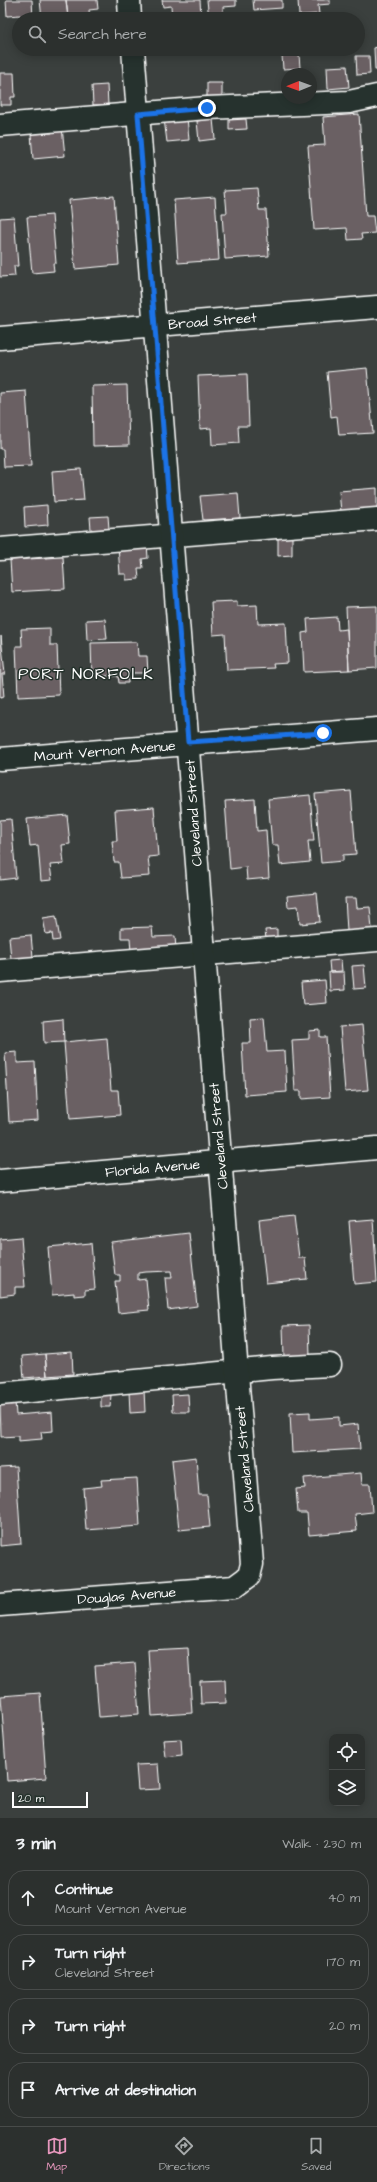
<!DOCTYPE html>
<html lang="en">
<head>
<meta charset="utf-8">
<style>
  :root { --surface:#2c302e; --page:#383c3a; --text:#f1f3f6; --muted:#a6a9aa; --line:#484b4a; --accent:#e797bd }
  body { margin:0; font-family:"Architects Daughter",sans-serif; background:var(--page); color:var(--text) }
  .controls { position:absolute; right:12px; bottom:12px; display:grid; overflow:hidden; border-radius:8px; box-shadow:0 2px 10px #0003 }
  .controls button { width:36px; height:36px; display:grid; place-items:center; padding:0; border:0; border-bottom:1px solid var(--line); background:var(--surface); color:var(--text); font:20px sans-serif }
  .compass { position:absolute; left:281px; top:68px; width:36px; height:36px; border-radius:50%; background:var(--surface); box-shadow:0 2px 10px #0003; rotate:269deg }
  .scale { position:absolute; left:12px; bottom:10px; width:76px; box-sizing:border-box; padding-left:4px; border:2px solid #fff; border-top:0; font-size:11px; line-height:14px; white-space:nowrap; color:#fff; -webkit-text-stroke:3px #26332d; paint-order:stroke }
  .stop { position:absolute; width:12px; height:12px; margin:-9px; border:3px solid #1a73e8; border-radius:50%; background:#fff }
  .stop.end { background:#1a73e8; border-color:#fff; box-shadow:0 1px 4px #0008 }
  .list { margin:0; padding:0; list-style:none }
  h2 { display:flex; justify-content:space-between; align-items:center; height:52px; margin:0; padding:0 16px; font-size:17px }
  h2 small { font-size:13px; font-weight:400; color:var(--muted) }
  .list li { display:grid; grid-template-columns:26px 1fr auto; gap:12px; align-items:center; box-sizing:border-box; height:56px; margin:0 8px 8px; padding:0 8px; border:1px solid var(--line); border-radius:16px }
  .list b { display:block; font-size:15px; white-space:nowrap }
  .list p { margin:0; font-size:13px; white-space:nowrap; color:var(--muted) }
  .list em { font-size:13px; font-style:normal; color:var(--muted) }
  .icon { flex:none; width:22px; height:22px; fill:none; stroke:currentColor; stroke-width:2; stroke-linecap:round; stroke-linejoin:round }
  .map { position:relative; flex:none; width:377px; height:1818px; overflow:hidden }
  .search { position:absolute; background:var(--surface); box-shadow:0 2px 10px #0003; left:12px; right:12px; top:12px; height:44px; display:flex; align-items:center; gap:10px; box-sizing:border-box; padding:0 14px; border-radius:22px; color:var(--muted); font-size:15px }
  .sheet { height:308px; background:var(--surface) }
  nav { display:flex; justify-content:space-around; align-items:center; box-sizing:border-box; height:56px; border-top:1px solid var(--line); background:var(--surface); font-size:11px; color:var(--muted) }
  nav a { display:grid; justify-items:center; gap:2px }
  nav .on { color:var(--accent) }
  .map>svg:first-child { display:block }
  .building { fill:#6b6064; stroke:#fff }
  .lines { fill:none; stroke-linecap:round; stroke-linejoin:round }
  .minor-casing { stroke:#fff; stroke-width:25 }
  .minor { stroke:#26332d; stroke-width:22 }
  .route { stroke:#1a73e8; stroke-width:5 }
  .labels { text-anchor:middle; stroke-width:3; stroke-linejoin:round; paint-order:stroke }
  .street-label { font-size:14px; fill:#fff; stroke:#26332d }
  .quarter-label { font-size:16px; letter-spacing:1px; fill:#fff; stroke:#26332d }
</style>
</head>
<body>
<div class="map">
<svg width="377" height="1818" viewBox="0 0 377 1818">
  <rect width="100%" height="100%" fill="#3b403e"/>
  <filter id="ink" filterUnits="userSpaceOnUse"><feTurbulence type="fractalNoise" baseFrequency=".025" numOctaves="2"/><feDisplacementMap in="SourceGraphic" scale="8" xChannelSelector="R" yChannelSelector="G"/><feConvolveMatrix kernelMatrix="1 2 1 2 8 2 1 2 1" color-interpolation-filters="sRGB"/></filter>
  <g filter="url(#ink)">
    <path class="building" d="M6,0H32L33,19H21L20,15L7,16Z
      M40,0H66L68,16L55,17V19H42Z
      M66,0H97L98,9L89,10L90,19H68Z
      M162,0H200L201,17L172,19L171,6L163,7Z
      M207,0H236V6L223,7L224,19H209Z
      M253,0H282V8L254,10Z
      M298,0H330V4L318,5L319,14L299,15Z
      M377,47V70H375L374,48Z
      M299,54L300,68L283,69L282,55Z
      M356,56H369L370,74L357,75Z
      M347,66L349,87L328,89L327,67Z
      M0,73H14L15,97H11V105H0Z
      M207,83H222V99H207Z
      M107,85L108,105H93L92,86Z
      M359,114L366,216H373L375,233L361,234L362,239L348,240L347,228L314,230L308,146L325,145L323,117Z
      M187,117L189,140L167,142L164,119Z
      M213,119L215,139L199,141L197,121Z
      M246,119L247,129L229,130V120Z
      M52,127H62L65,156L33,159L31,134L52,133Z
      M257,188L259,210H266L269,256L225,259L222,213H227L225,190Z
      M114,196L119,265L75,269L69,200Z
      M215,197L219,260L178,263L174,200Z
      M52,215L56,263H53L54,271L32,273L27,217Z
      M14,217L18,266H14L15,276L0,277V218Z
      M367,368L373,433L339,435L337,416L331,417L327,372Z
      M247,374L249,426H238L239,443L212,445L211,428L200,429L198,376Z
      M127,385L129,445L93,446L92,386Z
      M26,391L31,466L4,467L3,449H0V393Z
      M81,469L84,500L54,502L52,471Z
      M377,488V509L341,512L339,491Z
      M238,493L240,518L203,520L200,496Z
      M47,505L48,525L25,527L24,507Z
      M108,516L109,529L91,530L90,517Z
      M292,534V555L278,556V535Z
      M147,544L148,558L142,559L143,568H138L139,579L126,580V574H120L118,546Z
      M63,557L65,589L12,592L10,560Z
      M237,601V606L257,605L258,624L286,623L288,663L273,664L274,668L227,670L225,634L213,635L211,602Z
      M377,606V668L349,670L346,607Z
      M337,617L338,630L347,629L349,670L304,672L302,633L308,632L307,619Z
      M105,619L107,639L87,640L86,620Z
      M50,628V645H57L59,695L18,697L16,646H22L21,629Z
      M1,636L5,674H2L4,697L0,698Z
      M137,642L138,656H147L148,673H128V683H119L118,676H92L91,643Z
      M351,791L356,854L343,855V861L321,863L315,794Z
      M310,795L314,841H308L310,862L280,865L278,845H272L268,799Z
      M255,799L257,831L266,830L269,878L247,880L246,867L230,869L225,801Z
      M154,807L158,856L148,857L150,876L121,878L119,862H114L112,841H117L115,810Z
      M67,815L70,844L62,845L64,864L50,865L52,880L41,881L38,845L30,846L27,819Z
      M11,819L16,878L0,880V820Z
      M317,893L320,922L300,924L298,906L288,907L287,896Z
      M345,898H356L357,908L370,907L372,929L347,931Z
      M56,916L60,940L53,941L52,933L46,934L43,918Z
      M152,927L153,937L175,936L176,949L131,952L130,938H121V928Z
      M277,929V937L266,939L265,930Z
      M31,935L33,957L11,959L9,937Z
      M341,960L342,971L330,972L329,961Z
      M364,965L366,988L354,989L352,966Z
      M329,972H344L345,990L330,991Z
      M325,980L327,1003L303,1005L301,982Z
      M264,1017L267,1052L285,1051L287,1092L245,1095L242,1043H251L250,1018Z
      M63,1019L64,1042L44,1043L43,1021Z
      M362,1025L368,1090L345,1092L340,1027Z
      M320,1030V1037H326L330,1097L301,1099V1091H295L292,1040L309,1039V1031Z
      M107,1038L111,1090H118L120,1115L70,1119L64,1042Z
      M17,1052V1063L35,1062L38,1120L9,1122L5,1053Z
      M294,1216L299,1258H305L307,1279L266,1283L259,1220Z
      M373,1219L377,1282L354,1284L349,1221Z
      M189,1233L197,1306L168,1310L165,1278H172L171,1271L146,1272L138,1273V1280L146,1279L149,1310L118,1313L115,1281H120V1275H115L111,1242Z
      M21,1237L25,1287H15V1294L0,1296V1239Z
      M91,1243L95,1289L85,1290V1295L74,1296V1293L52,1295L48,1247Z
      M309,1325L310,1356L284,1357L283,1326Z
      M72,1352L73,1374L47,1376L45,1354Z
      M45,1354L47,1376L24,1378L22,1356Z
      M144,1390L145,1412L130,1413L129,1391Z
      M188,1394L189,1412H173L172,1395Z
      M101,1395H111L110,1407H101Z
      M15,1401L16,1415L52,1412L53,1431L41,1432L42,1439L18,1441V1436L1,1437L0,1402Z
      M310,1412V1419L339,1417V1426L358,1424L360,1449L292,1453L290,1413Z
      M196,1457L199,1495H207L210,1527L179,1530L172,1460Z
      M16,1467L21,1544L0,1546V1468Z
      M361,1473L362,1484H370L372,1512L355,1514L357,1531L309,1535L307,1513H298L296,1489L305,1488L304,1478Z
      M137,1478L140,1526L86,1530L83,1488L102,1486L101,1480Z
      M188,1648L192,1713L152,1716L148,1650Z
      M135,1663L139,1714L99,1717L95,1666Z
      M225,1680L226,1703L201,1704L200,1681Z
      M40,1693L46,1778L7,1781L1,1696Z
      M181,1739L182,1755L165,1757L163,1740Z
      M158,1764L160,1789L138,1790L136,1765Z"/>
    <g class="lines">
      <g class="minor-casing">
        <g id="minor">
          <path d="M129,0L130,19"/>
          <path d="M0,125L207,108L349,102L377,96"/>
          <path id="s1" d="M0,338L377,307"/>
          <path d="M0,549L377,519"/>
          <path id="s2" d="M0,759L377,729"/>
          <path d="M0,971L377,940"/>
          <path id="s3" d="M0,1181L377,1148"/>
          <path d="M0,1394L272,1368L330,1365"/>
          <path id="s4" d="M0,1605L234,1587L249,1576L252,1564L133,49"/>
        </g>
      </g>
      <use href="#minor" class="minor"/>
    </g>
  </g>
  <g class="lines" filter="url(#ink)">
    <path class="route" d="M207,108L138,114L188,742L323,733"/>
  </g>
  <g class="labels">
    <g class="street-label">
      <text dy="5" stroke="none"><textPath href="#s1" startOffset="213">Broad Street</textPath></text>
      <text dy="5" stroke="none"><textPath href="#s2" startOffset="105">Mount Vernon Avenue</textPath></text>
      <text transform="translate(193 813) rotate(-94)" y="5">Cleveland Street</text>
      <text transform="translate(218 1136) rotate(-95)" y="5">Cleveland Street</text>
      <text dy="5" stroke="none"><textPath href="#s3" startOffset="153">Florida Avenue</textPath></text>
      <text transform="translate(244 1459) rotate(-95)" y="5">Cleveland Street</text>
      <text dy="5" stroke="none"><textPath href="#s4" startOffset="127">Douglas Avenue</textPath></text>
    </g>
    <g class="quarter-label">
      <text x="86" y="679">PORT NORFOLK</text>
    </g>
  </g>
</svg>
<div class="controls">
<button><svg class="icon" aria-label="locate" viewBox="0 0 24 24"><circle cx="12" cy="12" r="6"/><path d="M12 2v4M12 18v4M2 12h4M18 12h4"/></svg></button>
<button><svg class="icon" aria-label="layers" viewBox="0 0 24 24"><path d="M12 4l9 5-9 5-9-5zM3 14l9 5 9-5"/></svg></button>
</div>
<svg class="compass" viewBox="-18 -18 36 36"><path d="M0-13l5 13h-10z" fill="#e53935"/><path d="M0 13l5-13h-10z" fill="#a6a9aa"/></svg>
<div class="scale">20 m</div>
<div class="stop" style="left:323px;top:733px"></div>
<div class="stop end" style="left:207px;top:108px"></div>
<div class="search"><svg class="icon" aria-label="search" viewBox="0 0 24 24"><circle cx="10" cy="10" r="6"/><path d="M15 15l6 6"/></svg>Search here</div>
</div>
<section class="sheet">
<h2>3 min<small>Walk · 230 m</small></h2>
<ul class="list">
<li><svg class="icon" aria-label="ahead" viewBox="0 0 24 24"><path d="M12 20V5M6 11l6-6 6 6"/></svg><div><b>Continue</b><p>Mount Vernon Avenue</p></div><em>40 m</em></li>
<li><svg class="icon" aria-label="right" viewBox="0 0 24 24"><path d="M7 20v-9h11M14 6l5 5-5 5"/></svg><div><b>Turn right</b><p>Cleveland Street</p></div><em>170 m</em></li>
<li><svg class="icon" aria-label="right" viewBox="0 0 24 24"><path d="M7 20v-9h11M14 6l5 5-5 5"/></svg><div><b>Turn right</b></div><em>20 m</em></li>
<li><svg class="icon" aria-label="arrive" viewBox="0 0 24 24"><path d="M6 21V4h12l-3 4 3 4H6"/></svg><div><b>Arrive at destination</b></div></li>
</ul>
</section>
<nav>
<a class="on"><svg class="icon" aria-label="map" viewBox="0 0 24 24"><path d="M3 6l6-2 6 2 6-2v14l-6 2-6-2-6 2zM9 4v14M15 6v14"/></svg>Map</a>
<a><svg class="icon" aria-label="directions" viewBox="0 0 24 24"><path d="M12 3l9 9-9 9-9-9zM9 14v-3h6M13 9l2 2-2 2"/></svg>Directions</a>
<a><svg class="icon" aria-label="saved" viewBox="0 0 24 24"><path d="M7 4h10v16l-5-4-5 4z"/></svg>Saved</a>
</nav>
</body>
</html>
